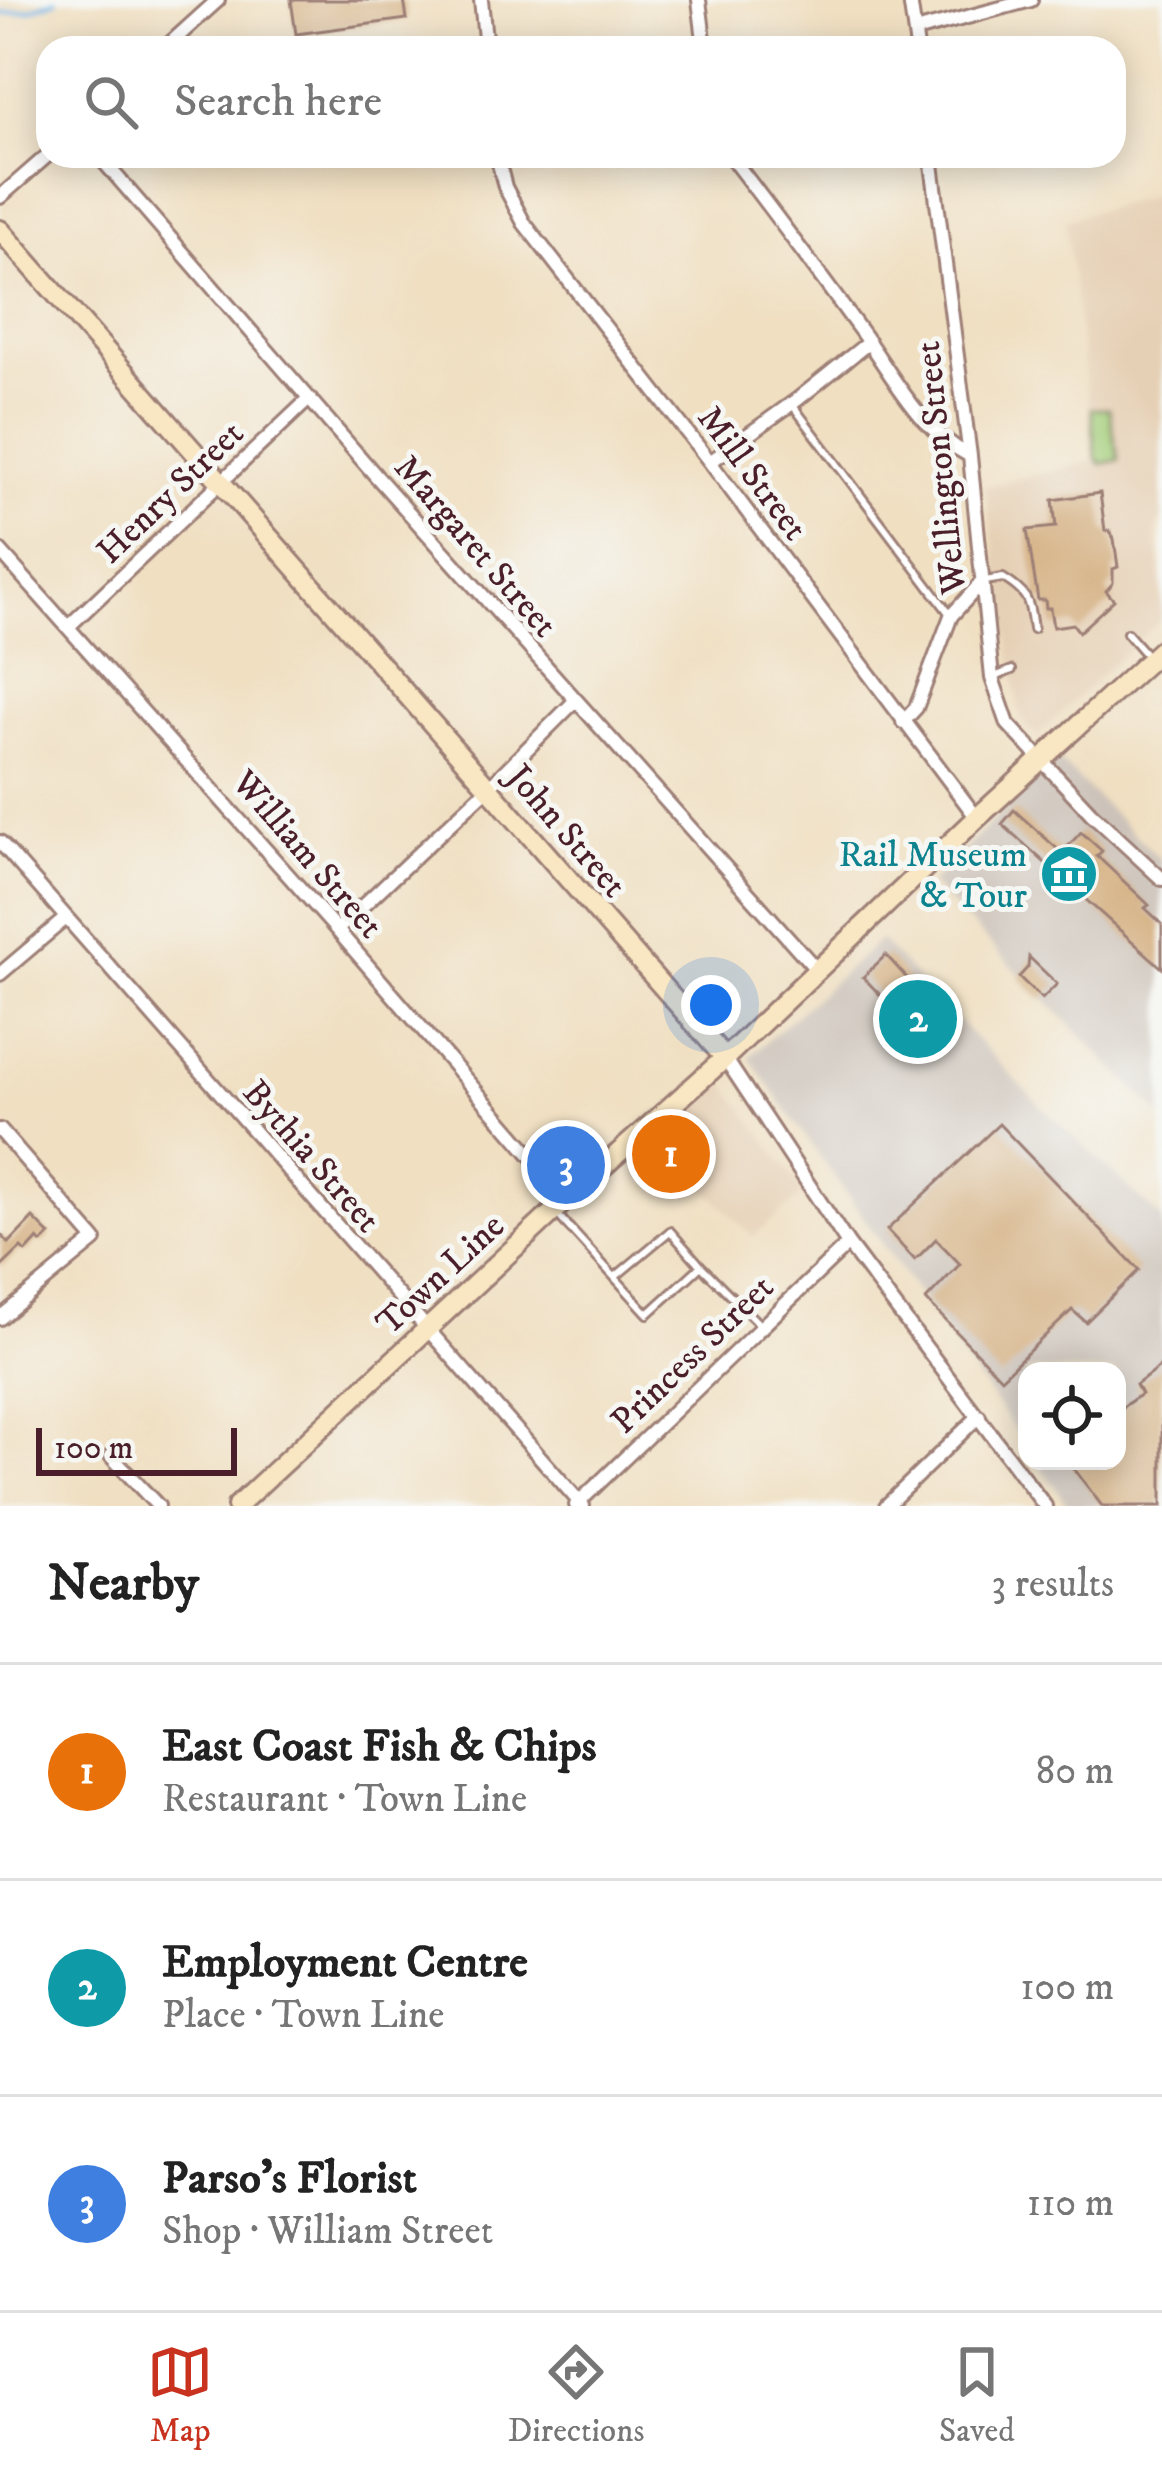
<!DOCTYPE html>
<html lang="en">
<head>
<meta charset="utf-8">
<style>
  :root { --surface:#fff; --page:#f6f6f6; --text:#222; --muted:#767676; --line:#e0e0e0; --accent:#c8321e }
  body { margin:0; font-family:"IM FELL DW Pica",serif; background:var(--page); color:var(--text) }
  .controls { position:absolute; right:36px; bottom:36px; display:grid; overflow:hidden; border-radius:24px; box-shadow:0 6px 30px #0003 }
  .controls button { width:108px; height:108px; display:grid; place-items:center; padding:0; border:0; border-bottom:3px solid var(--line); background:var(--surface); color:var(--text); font:60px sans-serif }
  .scale { position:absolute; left:36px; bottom:30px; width:201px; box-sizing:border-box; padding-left:12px; border:6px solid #4a1f2b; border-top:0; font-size:33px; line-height:42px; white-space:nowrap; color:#4a1f2b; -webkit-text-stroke:9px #f6f6f2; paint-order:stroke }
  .you { position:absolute; left:711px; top:1005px; width:42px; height:42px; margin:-30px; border:9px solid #fff; border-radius:50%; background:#1a73e8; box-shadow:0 0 0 18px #1a73e833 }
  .badge { display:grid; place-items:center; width:78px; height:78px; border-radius:50%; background:var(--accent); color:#fff; font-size:39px; font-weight:700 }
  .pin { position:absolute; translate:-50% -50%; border:6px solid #fff; box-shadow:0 3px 12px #0006 }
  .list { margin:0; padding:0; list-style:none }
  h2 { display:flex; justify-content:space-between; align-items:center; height:156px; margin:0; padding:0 48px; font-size:51px }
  h2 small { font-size:39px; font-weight:400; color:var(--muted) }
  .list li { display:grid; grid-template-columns:78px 1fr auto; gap:36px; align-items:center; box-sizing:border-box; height:216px; padding:0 48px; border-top:3px solid var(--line) }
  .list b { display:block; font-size:45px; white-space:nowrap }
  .list p { margin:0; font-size:39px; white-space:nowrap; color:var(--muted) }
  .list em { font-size:39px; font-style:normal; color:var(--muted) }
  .icon { flex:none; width:66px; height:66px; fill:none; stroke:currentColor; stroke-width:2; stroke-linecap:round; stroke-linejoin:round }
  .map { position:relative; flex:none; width:1162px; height:1506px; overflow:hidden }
  .search { position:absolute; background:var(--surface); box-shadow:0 6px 30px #0003; left:36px; right:36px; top:36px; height:132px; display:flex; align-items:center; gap:30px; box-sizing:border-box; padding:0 42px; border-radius:36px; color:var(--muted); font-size:45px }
  .sheet { height:804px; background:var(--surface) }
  nav { display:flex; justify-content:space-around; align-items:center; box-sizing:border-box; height:168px; border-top:3px solid var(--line); background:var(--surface); font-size:33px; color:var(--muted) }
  nav a { display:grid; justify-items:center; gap:6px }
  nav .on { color:var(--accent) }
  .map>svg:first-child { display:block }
  .built { fill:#e6d0b5 }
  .industrial { fill:#ccc2b9 }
  .green { fill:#a3cd79; stroke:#767652; stroke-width:3 }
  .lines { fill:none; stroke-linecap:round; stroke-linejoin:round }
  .stream { stroke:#75b8ea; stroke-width:4.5 }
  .building { fill:#d4af80 }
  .lane-casing { stroke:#9d7f76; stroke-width:12 }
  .street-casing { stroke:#9d7f76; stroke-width:18 }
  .secondary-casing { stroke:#9d7f76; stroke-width:24 }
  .lane { stroke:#fff; stroke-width:6 }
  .street { stroke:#fff; stroke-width:12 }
  .secondary { stroke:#f9e7c3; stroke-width:18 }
  .labels { text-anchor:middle; stroke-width:10; stroke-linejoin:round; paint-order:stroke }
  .street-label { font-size:36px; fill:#4a1f2b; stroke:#f6f6f2 }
  .culture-label { font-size:36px; fill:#0d838f; stroke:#f6f6f2; text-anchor:end }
</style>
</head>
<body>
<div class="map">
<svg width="1162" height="1506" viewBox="0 0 1162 1506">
  <rect width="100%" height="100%" fill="#f6f6f2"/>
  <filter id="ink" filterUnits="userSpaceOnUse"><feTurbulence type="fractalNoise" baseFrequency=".00833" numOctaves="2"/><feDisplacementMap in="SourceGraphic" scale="24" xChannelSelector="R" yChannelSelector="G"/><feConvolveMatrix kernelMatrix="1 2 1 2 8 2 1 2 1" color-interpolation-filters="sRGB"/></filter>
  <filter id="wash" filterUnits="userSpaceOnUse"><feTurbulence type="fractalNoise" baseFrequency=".004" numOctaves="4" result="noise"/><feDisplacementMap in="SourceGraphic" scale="48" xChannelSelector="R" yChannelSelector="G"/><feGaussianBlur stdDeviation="2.7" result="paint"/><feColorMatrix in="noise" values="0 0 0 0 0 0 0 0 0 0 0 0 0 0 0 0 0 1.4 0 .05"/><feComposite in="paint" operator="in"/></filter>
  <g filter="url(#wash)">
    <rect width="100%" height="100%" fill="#f0dfc1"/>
    <path class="built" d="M1162,193V520L1156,527L1162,586V618L1038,734L1027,726L1019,710L985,487L1096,461L1065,220Z
      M719,1075L804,1193L753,1237L656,1139Z"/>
    <path class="industrial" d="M1056,758L1162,861V1116L930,884Z
      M880,940L1043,1108L1162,1219V1506H1069L1037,1461H1117V1371H1027V1447L749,1057Z"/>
    <path class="green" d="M1109,408L1119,460L1101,464L1096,458L1091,409Z"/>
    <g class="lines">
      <path class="stream" d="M0,14L30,10L56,0"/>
    </g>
    <g id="blocks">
      <path class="building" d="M291,0H404L407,19L296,34Z
        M1100,493L1105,531H1110L1114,539L1118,567L1113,569V583L1106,591L1114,600L1079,632L1073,624L1053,627L1050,608H1046L1045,600H1038L1027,530L1056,527L1053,500Z
        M1014,810L1062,853L1081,832L1102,851L1097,856L1149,905L1145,908L1162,924V968L1002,824Z
        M886,955L956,1032L929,1058L881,1005L886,1001L863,977Z
        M1029,957L1057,984L1042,999L1019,977L1028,967Z
        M999,1124L1139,1270L1086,1322L1072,1310L1001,1378L926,1300L960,1264L936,1239L915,1260L887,1230Z
        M33,1218L50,1235L42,1243L38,1239L26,1252L21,1248L0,1268V1234L9,1243Z
        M1162,1365V1506H1102L1068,1461H1117V1411L1141,1394L1136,1385Z"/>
    </g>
  </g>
  <g filter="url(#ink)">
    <use href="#blocks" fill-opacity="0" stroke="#9d7f76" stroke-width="3"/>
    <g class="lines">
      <g class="lane-casing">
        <path id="lane" d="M791,403L949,613
          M985,581L1003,578C1029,594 1029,600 1033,629
          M1127,633L1148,657
          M992,678L1012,670
          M556,1213L648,1314L701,1266L670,1231L615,1277
          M701,1266L759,1324"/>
      </g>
      <g class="street-casing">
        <path id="street" d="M481,0L486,48
          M699,0L705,48
          M910,0L917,48
          M915,31L1031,0
          M165,48L218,0
          M99,156L377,477L816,969
          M497,156L505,187L524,223L710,462L977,818
          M730,156C774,213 817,271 860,330C893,375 918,429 970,456
          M931,156L970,456L992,678L1008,724L1091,813L1162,879
          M0,197L48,155
          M710,462L798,399L869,342
          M0,551L337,930L568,1198
          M69,626L309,399
          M903,722L916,708L951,616L982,582
          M0,842L583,1506
          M337,930L488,788L575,701
          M0,974L66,918
          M725,1058L848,1244L1045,1506
          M0,1130L95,1240L0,1318
          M111,1456L158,1506
          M576,1505L848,1244
          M886,1506L979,1416"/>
      </g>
      <g class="secondary-casing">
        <path id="secondary" d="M0,230L725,1058
          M237,1506L568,1198L725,1058L977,818L1162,649"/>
      </g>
      <use href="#lane" class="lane"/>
      <use href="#street" class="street"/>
      <use href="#secondary" class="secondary"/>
    </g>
  </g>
  <defs>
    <g id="museum-disc" transform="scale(3)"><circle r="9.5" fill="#0f9aa8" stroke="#f6f6f2"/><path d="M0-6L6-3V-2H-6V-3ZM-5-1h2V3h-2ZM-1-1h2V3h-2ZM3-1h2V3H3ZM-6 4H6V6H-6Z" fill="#fff"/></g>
  </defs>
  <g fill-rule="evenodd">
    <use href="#museum-disc" x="1069" y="874"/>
  </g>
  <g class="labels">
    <g class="street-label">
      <text transform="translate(939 468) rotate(-96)" y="13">Wellington Street</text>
      <text transform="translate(754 472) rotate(53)" y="13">Mill Street</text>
      <text transform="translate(169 491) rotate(-44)" y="13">Henry Street</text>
      <text transform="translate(477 545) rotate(49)" y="13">Margaret Street</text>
      <text transform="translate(568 830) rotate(49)" y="13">John Street</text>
      <text transform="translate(309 853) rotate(49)" y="13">William Street</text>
      <text transform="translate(313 1155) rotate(49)" y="13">Bythia Street</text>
      <text transform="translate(439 1273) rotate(-43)" y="13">Town Line</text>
      <text transform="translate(691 1353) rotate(-44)" y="13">Princess Street</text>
    </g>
    <g class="culture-label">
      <text x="1027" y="866">Rail Museum<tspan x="1027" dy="41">&amp; Tour</tspan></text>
    </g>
  </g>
</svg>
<div class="controls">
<button><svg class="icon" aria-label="locate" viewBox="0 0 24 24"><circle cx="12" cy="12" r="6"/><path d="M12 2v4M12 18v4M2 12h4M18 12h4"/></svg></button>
</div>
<div class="scale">100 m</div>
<div class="you"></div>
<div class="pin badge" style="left:671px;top:1154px;background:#e8710a">1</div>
<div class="pin badge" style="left:918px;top:1019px;background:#0f9aa8">2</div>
<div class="pin badge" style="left:566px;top:1165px;background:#3f7fe0">3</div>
<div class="search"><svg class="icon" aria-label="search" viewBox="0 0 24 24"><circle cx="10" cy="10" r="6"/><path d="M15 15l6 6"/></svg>Search here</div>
</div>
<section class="sheet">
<h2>Nearby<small>3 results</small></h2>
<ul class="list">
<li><span class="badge" style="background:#e8710a">1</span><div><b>East Coast Fish &amp; Chips</b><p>Restaurant · Town Line</p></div><em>80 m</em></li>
<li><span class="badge" style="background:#0f9aa8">2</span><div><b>Employment Centre</b><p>Place · Town Line</p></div><em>100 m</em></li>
<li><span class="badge" style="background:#3f7fe0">3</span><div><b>Parso's Florist</b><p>Shop · William Street</p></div><em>110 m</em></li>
</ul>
</section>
<nav>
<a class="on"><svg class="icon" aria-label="map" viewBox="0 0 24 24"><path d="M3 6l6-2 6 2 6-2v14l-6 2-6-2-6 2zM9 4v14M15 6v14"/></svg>Map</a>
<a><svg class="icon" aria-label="directions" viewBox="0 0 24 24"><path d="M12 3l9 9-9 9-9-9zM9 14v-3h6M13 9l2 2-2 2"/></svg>Directions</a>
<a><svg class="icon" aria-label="saved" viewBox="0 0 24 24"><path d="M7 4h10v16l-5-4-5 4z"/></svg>Saved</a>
</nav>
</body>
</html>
